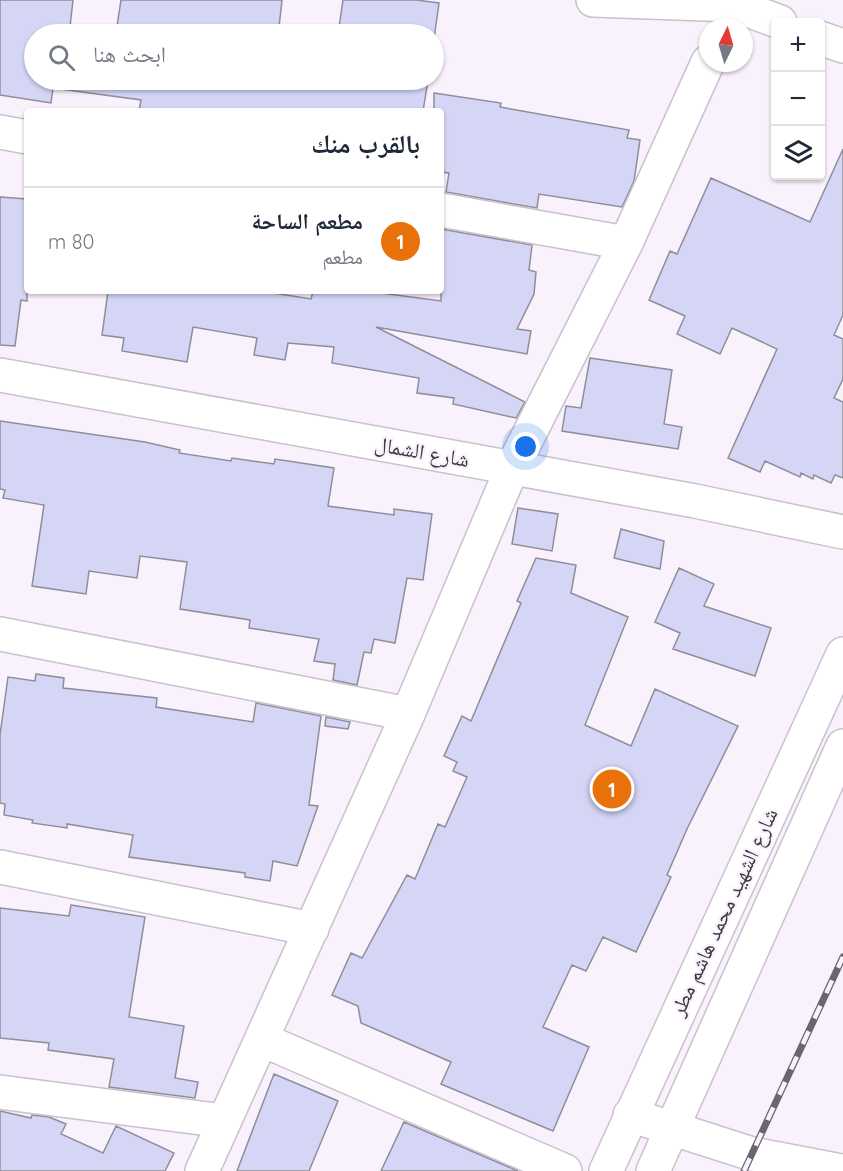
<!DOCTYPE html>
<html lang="ar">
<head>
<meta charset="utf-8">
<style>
  :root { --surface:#fff; --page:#f6f6f7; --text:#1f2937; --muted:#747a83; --line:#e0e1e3; --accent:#ea580c }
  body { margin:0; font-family:Quicksand,"Noto Naskh Arabic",sans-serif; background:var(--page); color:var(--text); direction:rtl }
  .controls { position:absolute; right:18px; top:18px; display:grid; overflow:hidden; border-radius:6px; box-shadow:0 2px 4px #0004 }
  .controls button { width:54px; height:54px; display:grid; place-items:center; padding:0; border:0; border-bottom:2px solid var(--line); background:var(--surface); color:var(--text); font:30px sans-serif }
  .compass { position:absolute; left:699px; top:18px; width:54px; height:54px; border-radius:50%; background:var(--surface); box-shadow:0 2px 4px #0004; rotate:5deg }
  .you { position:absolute; left:526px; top:447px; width:21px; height:21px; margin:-15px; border:4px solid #fff; border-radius:50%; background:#1a73e8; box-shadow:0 0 0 9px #1a73e833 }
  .badge { display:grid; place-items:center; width:39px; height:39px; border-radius:50%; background:var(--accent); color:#fff; font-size:20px; font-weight:700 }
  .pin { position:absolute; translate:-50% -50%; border:3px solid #fff; box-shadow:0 2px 6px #0006 }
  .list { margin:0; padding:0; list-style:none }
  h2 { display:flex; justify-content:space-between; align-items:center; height:78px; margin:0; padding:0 24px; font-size:26px }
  h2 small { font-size:20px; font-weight:400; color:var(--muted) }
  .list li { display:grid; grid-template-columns:39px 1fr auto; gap:18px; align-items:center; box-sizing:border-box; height:108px; padding:0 24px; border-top:2px solid var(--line) }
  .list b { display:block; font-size:22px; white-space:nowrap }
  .list p { margin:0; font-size:20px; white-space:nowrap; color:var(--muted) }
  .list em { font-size:20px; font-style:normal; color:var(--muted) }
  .icon { flex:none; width:33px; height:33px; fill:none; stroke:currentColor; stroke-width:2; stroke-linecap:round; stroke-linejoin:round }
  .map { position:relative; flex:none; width:843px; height:1171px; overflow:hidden; direction:ltr }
  .search { position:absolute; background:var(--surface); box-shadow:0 2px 4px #0004; left:24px; top:24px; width:420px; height:66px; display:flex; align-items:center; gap:15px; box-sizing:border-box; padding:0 21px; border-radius:33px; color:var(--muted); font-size:22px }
  .panel { position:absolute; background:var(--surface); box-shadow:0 2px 4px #0004; left:24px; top:108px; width:420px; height:186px; border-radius:6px; direction:rtl }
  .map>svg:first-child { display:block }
  .building { fill:#d5d6f6; stroke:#8e8e9a; stroke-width:1.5 }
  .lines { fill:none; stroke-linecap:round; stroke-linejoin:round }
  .minor-casing { stroke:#c9c1cc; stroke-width:36 }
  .major-casing { stroke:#c9c1cc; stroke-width:36 }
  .minor { stroke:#fff; stroke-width:33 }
  .major { stroke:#fff; stroke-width:33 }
  .rail-casing { stroke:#6b666d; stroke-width:7 }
  .rail { stroke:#f9f1fc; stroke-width:4.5; stroke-dasharray:14; stroke-linecap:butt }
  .labels { text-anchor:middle; stroke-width:4.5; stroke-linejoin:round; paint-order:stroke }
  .street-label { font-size:21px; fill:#3d393e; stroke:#f9f1fc }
</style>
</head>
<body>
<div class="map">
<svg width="843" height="1171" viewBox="0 0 843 1171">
  <rect width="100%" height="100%" fill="#f9f1fc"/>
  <path class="building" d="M0,0H73L70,27L116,33L121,0H282L279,27L266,25V34H34V80H428L423,111H139L141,100L53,88L51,103L0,95Z
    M343,0H416L439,3L434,39V34H338Z
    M434,93L501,103L500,107L629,130L627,138L640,140L634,181L622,207L539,194L537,208L446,192L449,173L441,172V111H434Z
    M843,149V315L834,335L843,339V379L834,398L843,402V478L835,475L831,483L814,475L813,479L801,473L800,477L765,461L760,472L728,458L777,349L732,328L720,354L677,334L685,316L649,300L670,251L677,254L711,178L810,222Z
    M0,197L27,199V301L21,300L15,346L0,345Z
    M441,229L532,245L529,270L536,272L534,294L517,329L531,331L527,354L376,327L525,402L516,418L453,404L454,398L417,393L419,378L332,363L334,347L288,343L285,360L254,355L257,338L193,327L187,362L122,351L124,338L102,335L108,291H261L311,299L313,291H366L441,301Z
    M590,358L672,370L664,424L682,427L678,449L562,431L566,406L581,408Z
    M0,421L145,442L180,450L179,453L231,461L232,458L274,464L275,459L334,468L328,506L394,515V509L432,514L423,580L407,578L395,643L374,639L371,653L364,652L357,685L333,680L335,664L314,661L319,639L249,628L250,620L180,609L187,562L140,556L137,578L89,571L86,594L32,586L44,505L3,498L5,490L0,489Z
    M518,508L558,514L552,551L512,544Z
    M621,529L664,541L660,569L614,558Z
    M536,558L576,565L571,593L628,617L585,725L631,746L655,689L738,726L687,829L667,875L671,877L636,952L603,937L586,971L572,965L543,1027L589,1047L553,1131L441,1084L451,1062L361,1023L358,1006L332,995L351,953L362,958L407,875L415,879L438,824L445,827L467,777L453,771L457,762L444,756L462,716L471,721L521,603L517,601Z
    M679,568L714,584L704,606L771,628L755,676L673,649L680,633L655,622Z
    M36,674L64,678L63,688L157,698L156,707L253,722L256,703L321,716L309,805L318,806L297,866L273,861L270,881L245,877V873L129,857L133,835L67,824V828L32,823L33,820L4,815L5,804L0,803V735L8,677L35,681Z
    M326,717L350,722L348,729L325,726Z
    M71,905L145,917L129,1017L184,1026L175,1078L198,1082L195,1098L109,1087L114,1059L48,1050L49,1043L0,1038V908L69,916Z
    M274,1074L338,1101L309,1171H237Z
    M0,1111L31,1118L32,1115L49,1117L66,1124L61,1134L103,1153L116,1126L174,1153L165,1171H0Z
    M404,1122L518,1171H381Z"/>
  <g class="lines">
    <g class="minor-casing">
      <path id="minor" d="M593,0L734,5L780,22
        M820,38L843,46
        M0,132L27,137
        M441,210L626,243
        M0,375L695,501L843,532
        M0,634L408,714
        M0,867L312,929
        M263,1040L565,1171
        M0,1092L224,1121
        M630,1115L752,1154L841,1171
        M202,1171L408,714L512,468L626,243L708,62"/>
    </g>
    <g class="major-casing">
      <path id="major" d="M606,1171L843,654
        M653,1171L843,746"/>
    </g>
    <use href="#minor" class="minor"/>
    <use href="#major" class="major"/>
    <g class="rail-casing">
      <path id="rail" d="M744,1171L843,957"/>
    </g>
    <use href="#rail" class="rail"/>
  </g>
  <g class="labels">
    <g class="street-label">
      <text transform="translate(422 452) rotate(10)" y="7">شارع الشمال</text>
      <text transform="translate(724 912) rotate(-65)" y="7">شارع الشهيد محمد هاشم مطر</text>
    </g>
  </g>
</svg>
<div class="controls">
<button>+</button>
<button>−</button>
<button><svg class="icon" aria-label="layers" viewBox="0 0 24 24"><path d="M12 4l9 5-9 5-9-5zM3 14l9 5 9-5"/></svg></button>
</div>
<svg class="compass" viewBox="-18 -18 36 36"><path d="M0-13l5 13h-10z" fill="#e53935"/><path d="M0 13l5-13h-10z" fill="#747a83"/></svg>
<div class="you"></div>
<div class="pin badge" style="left:612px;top:789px;background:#e8710a">1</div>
<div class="search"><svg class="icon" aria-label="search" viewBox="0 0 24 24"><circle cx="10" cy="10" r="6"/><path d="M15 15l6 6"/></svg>ابحث هنا</div>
<section class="panel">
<h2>بالقرب منك<small></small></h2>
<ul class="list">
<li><span class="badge" style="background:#e8710a">1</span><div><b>مطعم الساحة</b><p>مطعم</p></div><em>80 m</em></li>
</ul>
</section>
</div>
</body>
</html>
